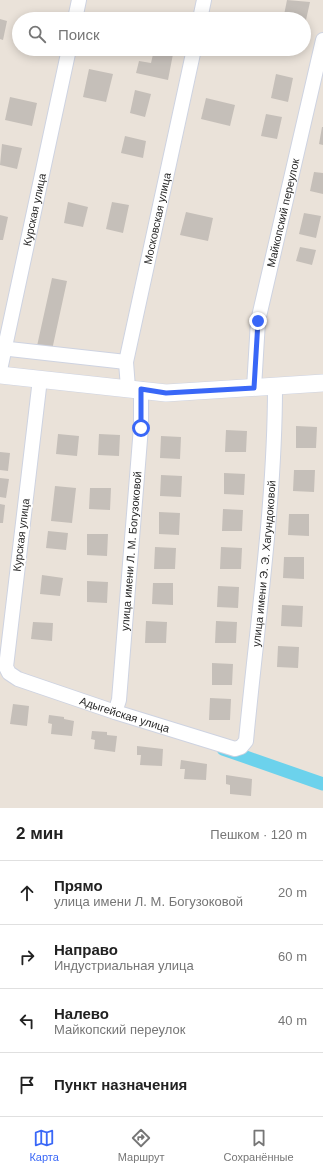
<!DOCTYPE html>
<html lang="ru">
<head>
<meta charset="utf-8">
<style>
  :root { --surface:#fff; --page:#f2f2f2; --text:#222; --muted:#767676; --line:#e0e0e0; --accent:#3967f7 }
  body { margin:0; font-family:Arial,sans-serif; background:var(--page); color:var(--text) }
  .stop { position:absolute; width:12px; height:12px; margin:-9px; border:3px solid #3967f7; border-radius:50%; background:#fff }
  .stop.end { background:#3967f7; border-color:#fff; box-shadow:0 1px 4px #0008 }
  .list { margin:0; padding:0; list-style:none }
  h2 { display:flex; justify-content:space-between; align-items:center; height:52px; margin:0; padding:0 16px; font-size:17px }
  h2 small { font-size:13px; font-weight:400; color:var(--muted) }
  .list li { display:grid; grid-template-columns:26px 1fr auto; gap:12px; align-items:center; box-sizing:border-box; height:64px; padding:0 16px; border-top:1px solid var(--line) }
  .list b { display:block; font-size:15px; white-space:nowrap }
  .list p { margin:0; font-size:13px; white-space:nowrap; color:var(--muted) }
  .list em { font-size:13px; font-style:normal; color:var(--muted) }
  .icon { flex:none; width:22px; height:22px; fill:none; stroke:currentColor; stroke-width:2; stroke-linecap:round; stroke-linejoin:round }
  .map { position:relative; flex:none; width:323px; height:808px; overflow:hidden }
  .search { position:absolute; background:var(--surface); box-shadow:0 2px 10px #0003; left:12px; right:12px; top:12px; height:44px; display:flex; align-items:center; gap:10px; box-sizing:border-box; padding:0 14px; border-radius:22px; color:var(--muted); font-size:15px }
  .sheet { height:308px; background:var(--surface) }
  nav { display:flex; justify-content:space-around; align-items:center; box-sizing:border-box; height:56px; border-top:1px solid var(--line); background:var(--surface); font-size:11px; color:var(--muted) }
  nav a { display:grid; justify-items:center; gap:2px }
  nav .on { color:var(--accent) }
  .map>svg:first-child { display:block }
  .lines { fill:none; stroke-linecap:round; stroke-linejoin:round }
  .canal { stroke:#6cd2ec; stroke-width:13 }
  .building { fill:#c5bfb9 }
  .minor-casing { stroke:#ced3e1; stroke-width:16 }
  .tertiary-casing { stroke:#ced3e1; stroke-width:18 }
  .minor { stroke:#fff; stroke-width:14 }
  .tertiary { stroke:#fff; stroke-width:17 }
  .route { stroke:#3967f7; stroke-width:5 }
  .labels { text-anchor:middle; stroke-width:4; stroke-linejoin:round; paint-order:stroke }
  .street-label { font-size:11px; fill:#272727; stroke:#fff }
</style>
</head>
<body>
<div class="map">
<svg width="323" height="808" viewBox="0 0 323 808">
  <rect width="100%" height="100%" fill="#eae2d9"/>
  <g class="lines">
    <path class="canal" d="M223,749L323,784"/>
  </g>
  <path class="building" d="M287,0L310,2L306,20L284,15Z
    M0,19L7,21L3,40L0,39Z
    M209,49H232L231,54Z
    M154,50L173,54L168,80L136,73L139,61L151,63Z
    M89,69L113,74L106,102L83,97Z
    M276,74L293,78L288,102L271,98Z
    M135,90L151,94L145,117L130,113Z
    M10,97L37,103L32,126L5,120Z
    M206,98L235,105L230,126L201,119Z
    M266,114L282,117L277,139L261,136Z
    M322,127H323V145L319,144Z
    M125,136L146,141L143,158L121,153Z
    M2,144L22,148L17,169L0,165Z
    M314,172L323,173V194L310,191Z
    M68,202L88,207L83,227L64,223Z
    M112,202L129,205L123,233L106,229Z
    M186,212L213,218L208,241L180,235Z
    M304,213L321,216L316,238L299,234Z
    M0,215L8,217L3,240H0Z
    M300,247L316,250L312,265L296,261Z
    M52,278L67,281L52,350L37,346Z
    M296,426L317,427L316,448H296Z
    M226,430L247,431L246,452H225Z
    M58,434L79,436L77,456L56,454Z
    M99,434L120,435L119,456L98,455Z
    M161,436L181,437L180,459L160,458Z
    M0,452L10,453L8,471L0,470Z
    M294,470H315L314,492L293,491Z
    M224,473L245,474L244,495L224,494Z
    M161,475L182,476L181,497L160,496Z
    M0,478L9,479L6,498L0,497Z
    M55,486L76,488L72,523L51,521Z
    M90,488H111L110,510L89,509Z
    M0,504L5,505L3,523H0Z
    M223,509L243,510L242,531H222Z
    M159,512L180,513L179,535L159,534Z
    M289,514H309V536L288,535Z
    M48,531L68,533L66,550L46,548Z
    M87,534H108L107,556L87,555Z
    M155,547L176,548L175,569H154Z
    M221,547L242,548L241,569H220Z
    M284,557H304V579L283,578Z
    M42,575L63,578L60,596L40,594Z
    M87,581L108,582L107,603L87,602Z
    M153,583H173V605L152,604Z
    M218,586L239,587L238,608L217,607Z
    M282,605L303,606L302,627L281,626Z
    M146,621L167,622L166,643H145Z
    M216,621L237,622L236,643H215Z
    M33,622L53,623L52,641L31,639Z
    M278,646L299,647L298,668L277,667Z
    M212,663L233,664L232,685H212Z
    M210,698L231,699L230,720H209Z
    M13,704L29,706L27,726L10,724Z
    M49,715L64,717V719L74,721L72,736L51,734L52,724L48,723Z
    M92,731L107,732V735L117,736L115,752L94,749L95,740L91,739Z
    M137,746L163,749L162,766L140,765L141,755H137Z
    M181,760L207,764L206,780L184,779L185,769H180Z
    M226,775L252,779L251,796L230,794V785L226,784Z"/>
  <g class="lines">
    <g class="minor-casing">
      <g id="minor">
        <path d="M75,19L79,0"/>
        <path d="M200,19L204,0"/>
        <path d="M0,348L126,362"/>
        <path id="s1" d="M0,370L69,49"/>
        <path id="s2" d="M40,379L6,667L9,673L18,679L115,712L235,749L241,747L246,741C257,624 275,503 275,387"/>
        <path id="s3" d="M128,388L126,362L194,49"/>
        <path id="s4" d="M254,388L258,321L323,40"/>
        <path id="s5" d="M115,712L119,700L141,427V389"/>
      </g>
    </g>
    <g class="tertiary-casing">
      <path id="tertiary" d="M0,375L166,393L323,383"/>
    </g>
    <use href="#minor" class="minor"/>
    <use href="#tertiary" class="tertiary"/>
  </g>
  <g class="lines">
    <path class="route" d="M141,428V389L166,393L254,388L258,321"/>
  </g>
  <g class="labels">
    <g class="street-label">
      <text dy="4" stroke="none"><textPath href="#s1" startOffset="164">Курская улица</textPath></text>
      <text dy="4" stroke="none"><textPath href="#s4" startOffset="178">Майкопский переулок</textPath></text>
      <text dy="4" stroke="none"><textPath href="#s3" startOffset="173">Московская улица</textPath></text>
      <text transform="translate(21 535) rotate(-83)" y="4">Курская улица</text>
      <text dy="4" stroke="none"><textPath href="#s5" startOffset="162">улица имени Л. М. Богузоковой</textPath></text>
      <text dy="4" stroke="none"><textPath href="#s2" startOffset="728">улица имени Э. Э. Хагундоковой</textPath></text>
      <text dy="4" stroke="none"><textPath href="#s2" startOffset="420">Адыгейская улица</textPath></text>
    </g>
  </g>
</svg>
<div class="stop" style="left:141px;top:428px"></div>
<div class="stop end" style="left:258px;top:321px"></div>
<div class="search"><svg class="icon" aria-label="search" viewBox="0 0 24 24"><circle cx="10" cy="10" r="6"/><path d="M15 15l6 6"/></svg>Поиск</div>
</div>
<section class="sheet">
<h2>2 мин<small>Пешком · 120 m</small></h2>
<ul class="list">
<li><svg class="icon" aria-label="ahead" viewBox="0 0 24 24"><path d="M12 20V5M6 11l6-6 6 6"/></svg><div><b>Прямо</b><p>улица имени Л. М. Богузоковой</p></div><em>20 m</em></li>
<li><svg class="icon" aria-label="right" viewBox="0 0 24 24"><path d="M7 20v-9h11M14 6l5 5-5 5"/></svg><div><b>Направо</b><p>Индустриальная улица</p></div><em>60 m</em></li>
<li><svg class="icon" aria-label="left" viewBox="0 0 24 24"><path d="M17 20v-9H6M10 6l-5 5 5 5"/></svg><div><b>Налево</b><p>Майкопский переулок</p></div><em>40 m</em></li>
<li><svg class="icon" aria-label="arrive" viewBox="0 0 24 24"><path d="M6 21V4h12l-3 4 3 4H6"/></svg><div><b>Пункт назначения</b></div></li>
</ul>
</section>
<nav>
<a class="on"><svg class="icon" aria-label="map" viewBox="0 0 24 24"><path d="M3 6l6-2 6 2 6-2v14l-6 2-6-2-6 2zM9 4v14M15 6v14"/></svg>Карта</a>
<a><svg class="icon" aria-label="directions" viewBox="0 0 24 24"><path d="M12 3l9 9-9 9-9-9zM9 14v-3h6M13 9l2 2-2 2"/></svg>Маршрут</a>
<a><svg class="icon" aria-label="saved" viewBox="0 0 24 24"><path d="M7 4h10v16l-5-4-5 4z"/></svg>Сохранённые</a>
</nav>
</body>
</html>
